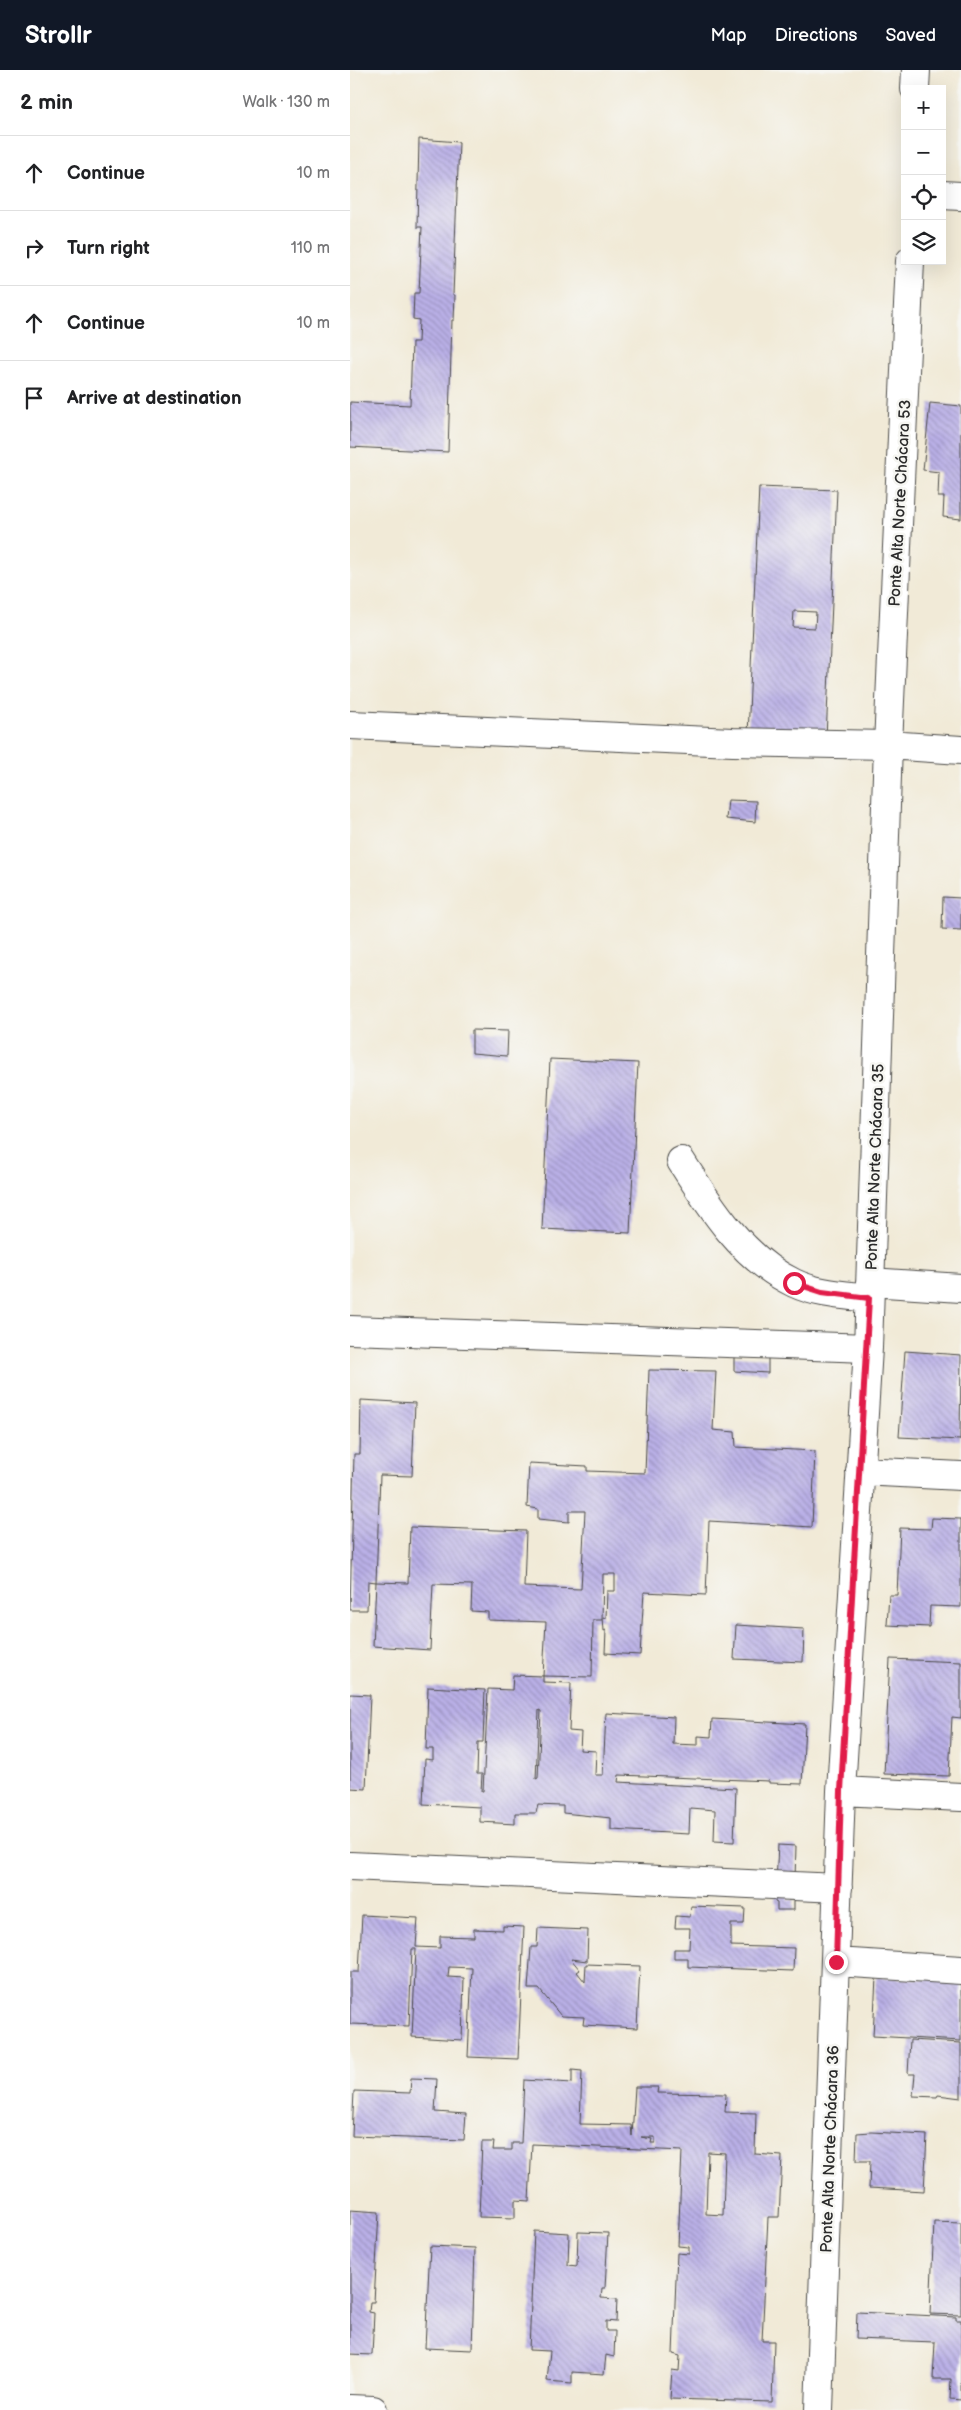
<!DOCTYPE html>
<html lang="en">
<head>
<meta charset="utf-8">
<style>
  :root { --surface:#fff; --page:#f6f6f6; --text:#202124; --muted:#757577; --line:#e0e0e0; --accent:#111827 }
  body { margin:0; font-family:"Balsamiq Sans",sans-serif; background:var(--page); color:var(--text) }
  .controls { position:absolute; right:15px; top:15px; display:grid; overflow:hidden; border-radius:0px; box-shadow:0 5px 20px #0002 }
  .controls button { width:45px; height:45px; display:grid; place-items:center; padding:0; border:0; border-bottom:1px solid var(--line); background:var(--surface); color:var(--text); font:25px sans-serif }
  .stop { position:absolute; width:15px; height:15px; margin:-11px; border:4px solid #e11d48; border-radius:50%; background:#fff }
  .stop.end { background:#e11d48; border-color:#fff; box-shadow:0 1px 5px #0008 }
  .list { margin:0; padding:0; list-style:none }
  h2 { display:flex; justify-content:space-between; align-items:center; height:65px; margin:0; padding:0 20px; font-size:21px }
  h2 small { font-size:16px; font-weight:400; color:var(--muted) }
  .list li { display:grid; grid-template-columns:32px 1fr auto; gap:15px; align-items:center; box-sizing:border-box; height:75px; padding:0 20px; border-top:1px solid var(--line) }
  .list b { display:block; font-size:19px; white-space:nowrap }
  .list em { font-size:16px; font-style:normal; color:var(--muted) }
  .icon { flex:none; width:28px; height:28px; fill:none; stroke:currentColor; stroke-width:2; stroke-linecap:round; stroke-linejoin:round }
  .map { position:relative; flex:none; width:611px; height:2340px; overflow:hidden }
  header { display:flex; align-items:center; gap:30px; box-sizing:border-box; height:70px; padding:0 25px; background:var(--accent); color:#fff }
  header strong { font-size:24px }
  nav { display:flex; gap:28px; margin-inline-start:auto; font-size:18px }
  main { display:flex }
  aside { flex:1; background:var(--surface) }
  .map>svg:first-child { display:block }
  .building { fill:url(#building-back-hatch); fill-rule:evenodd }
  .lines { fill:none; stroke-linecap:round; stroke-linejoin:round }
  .minor-casing { stroke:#494845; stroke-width:30 }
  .minor { stroke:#fff; stroke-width:28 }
  .route { stroke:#e11d48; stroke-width:6 }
  .labels { text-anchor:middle; stroke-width:5; stroke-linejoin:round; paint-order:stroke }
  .street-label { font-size:16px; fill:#2b2b2b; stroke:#f6f6f2 }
</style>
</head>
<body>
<header>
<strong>Strollr</strong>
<nav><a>Map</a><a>Directions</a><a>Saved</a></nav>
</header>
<main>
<aside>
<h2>2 min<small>Walk · 130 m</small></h2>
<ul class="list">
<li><svg class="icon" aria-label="ahead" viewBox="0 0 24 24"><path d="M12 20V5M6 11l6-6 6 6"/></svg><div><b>Continue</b></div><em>10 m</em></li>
<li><svg class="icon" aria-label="right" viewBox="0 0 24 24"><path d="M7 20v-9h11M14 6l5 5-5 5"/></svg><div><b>Turn right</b></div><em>110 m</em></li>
<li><svg class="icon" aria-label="ahead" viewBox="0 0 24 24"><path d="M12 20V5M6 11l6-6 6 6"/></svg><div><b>Continue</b></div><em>10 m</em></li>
<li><svg class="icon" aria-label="arrive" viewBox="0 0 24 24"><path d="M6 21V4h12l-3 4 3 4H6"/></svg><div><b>Arrive at destination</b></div></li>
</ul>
</aside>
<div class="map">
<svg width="611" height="2340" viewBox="0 0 611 2340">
  <defs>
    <pattern id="building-back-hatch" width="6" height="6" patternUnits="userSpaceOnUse" patternTransform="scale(1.25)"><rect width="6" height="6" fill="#bab0e7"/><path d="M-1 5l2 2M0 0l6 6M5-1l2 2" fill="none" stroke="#978fbb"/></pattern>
  </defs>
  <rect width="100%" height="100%" fill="#f6f6f2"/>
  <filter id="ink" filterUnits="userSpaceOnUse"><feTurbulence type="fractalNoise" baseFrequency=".02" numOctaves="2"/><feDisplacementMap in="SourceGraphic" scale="10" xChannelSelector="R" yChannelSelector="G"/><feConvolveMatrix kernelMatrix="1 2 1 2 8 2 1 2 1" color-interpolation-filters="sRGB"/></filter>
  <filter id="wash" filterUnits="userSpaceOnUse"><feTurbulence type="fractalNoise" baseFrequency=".0096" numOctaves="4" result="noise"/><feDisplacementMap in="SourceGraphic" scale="20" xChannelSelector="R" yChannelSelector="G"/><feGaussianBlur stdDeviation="1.12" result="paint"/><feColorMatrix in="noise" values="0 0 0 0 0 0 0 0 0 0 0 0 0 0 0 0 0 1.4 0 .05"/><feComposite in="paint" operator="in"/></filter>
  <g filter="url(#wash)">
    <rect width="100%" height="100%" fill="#f1ead7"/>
    <g id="blocks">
      <path class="building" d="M69,69L109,72L103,225H105L104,250H102L98,382L0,377V332L60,335L62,272H68L69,250L63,249L64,223H69L72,157H67Z
        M580,333L611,336V449L593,447L594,427H588L589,402L573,400Z
        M409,417L487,420L476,668L398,665ZM444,541L466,542L465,558L443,557Z
        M378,730L406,731L405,752L376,749Z
        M593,827L611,828V860L592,859Z
        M122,960L158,961L157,986L122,983Z
        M200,989L288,993L280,1163L192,1159Z
        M555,1281L611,1285L610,1370L549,1367Z
        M384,1286L418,1288V1303L384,1301Z
        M299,1300L366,1301L363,1360L385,1362L386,1377L465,1381L462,1457L359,1451L356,1525L294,1522L290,1585L255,1583L256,1560L254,1561L253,1547L256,1548L257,1521H265V1504H253L252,1550H243L242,1607L193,1606L196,1552L138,1550V1542L121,1541L122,1515L83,1514L80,1580L23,1576L26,1512L58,1513L60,1457L176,1461L174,1517L231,1519L235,1441H219V1452L188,1449V1439L177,1437L179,1393L237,1396V1401L295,1403Z
        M11,1330L65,1333L62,1406L30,1405L26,1512L18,1511L17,1540H0L4,1384H10Z
        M582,1448L611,1449V1537L580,1536L579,1557L537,1555L539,1525H547L550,1458L581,1459Z
        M386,1555L454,1559L453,1592L384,1589Z
        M540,1589L611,1592V1648L602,1647L599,1706L534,1704Z
        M163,1605L193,1606V1612L221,1613L219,1661L231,1662L230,1680L246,1681L245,1705H253L256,1643L324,1647L323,1674L348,1675V1666L361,1667L362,1649L455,1654L452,1714L419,1713V1711L269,1705L268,1712L386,1718L384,1772L364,1771L365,1740L340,1738L339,1764L261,1760V1748L213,1743V1736H210L188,1735L186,1743H165V1754L130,1752V1737L73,1734L75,1689L83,1690V1679H76L78,1617L135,1620L133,1672H128L127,1704H132L131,1721H133L138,1619L162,1620ZM189,1640L191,1641L188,1708L186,1709Z
        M0,1624L20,1625L16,1719L0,1718Z
        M428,1775L446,1776L445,1809L440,1811L438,1830H444V1840H427V1833L425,1832Z
        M341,1836L395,1838L394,1854H381V1876L444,1878L443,1901L338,1897V1888H324V1879H339L340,1858H325L326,1846L340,1847Z
        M12,1845L68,1848L66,1877L90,1878V1866L124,1867V1859L153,1860V1856L174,1857L168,1989L118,1987L122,1898L99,1897L98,1907L114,1908L112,1970L62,1967L66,1879H62L59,1956L0,1954V1902H9Z
        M188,1858L238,1860L237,1891L221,1889L230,1900L227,1902L235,1912L236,1894L290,1896L287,1958L233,1955L234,1947L211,1946L189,1919H178L181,1877H187Z
        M526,1907L611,1911V1971L523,1966Z
        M560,1970L611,1973V2028L588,2025L587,2027L563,2026L565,2004H558Z
        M222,2000L232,2001L230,2054L281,2055L282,2066L285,2017H308L307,2023L376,2024L375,2042L406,2043L405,2084L432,2086L429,2147H418L412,2271H424L422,2332L320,2329L322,2300L329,2301L330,2286L323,2284L327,2183L339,2184V2177L328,2176L332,2081L182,2074L179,2131L165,2130V2148L129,2147L132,2072H144L143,2080H162V2073H171L174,2010L222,2013ZM291,2067H305V2073H301L302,2069ZM358,2082L375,2083L373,2145L356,2144Z
        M61,2008L87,2009L85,2042L116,2044L114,2070L2,2066L4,2021L60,2023Z
        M521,2062L577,2065L574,2121L519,2118L520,2091H506L507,2063Z
        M0,2140L29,2142L24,2232H20L19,2242L24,2243L22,2285L0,2284Z
        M584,2152L611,2153V2245L580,2244Z
        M184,2161L219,2163L218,2195L227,2196L228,2162L258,2163L255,2218H252L251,2228L267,2229L266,2252L256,2251V2261H265L264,2287L256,2285L254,2304L222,2302V2313L197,2311L200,2281L179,2280Z
        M80,2176L125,2178L122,2280L75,2278Z
        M507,2242L606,2247V2250H611V2330L600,2329L601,2309H583L585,2272L506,2269Z"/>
    </g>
  </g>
  <g filter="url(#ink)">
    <use href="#blocks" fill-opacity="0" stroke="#494845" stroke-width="1"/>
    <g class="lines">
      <g class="minor-casing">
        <path id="minor" d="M565,19L566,0
          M592,125L611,126
          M0,655L383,672L538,675L611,680
          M331,1091C360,1137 393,1189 444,1213C467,1224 494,1225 519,1228
          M520,1212L611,1218
          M0,1260L518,1278
          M510,1401L611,1406
          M491,1721L611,1727
          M0,1796L488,1818
          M486,1892L611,1900
          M0,2339L23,2340
          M469,2340L491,1721L518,1278L538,675L560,191"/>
      </g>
      <use href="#minor" class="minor"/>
    </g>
  </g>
  <g class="lines" filter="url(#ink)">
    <path class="route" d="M444,1213L472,1222L519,1228L491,1721L486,1892"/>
  </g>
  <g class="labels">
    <g class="street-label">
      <text transform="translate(549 433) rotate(-87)" y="6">Ponte Alta Norte Chácara 53</text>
      <text transform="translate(524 1097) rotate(-88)" y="6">Ponte Alta Norte Chácara 35</text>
      <text transform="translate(479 2079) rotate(-88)" y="6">Ponte Alta Norte Chácara 36</text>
    </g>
  </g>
</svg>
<div class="controls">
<button>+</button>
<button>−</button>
<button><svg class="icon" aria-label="locate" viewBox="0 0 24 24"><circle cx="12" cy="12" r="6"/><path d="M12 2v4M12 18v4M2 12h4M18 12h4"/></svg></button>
<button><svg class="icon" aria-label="layers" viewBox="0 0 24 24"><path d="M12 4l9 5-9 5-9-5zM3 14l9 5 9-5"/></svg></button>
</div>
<div class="stop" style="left:444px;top:1213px"></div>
<div class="stop end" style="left:486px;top:1892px"></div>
</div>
</main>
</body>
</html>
